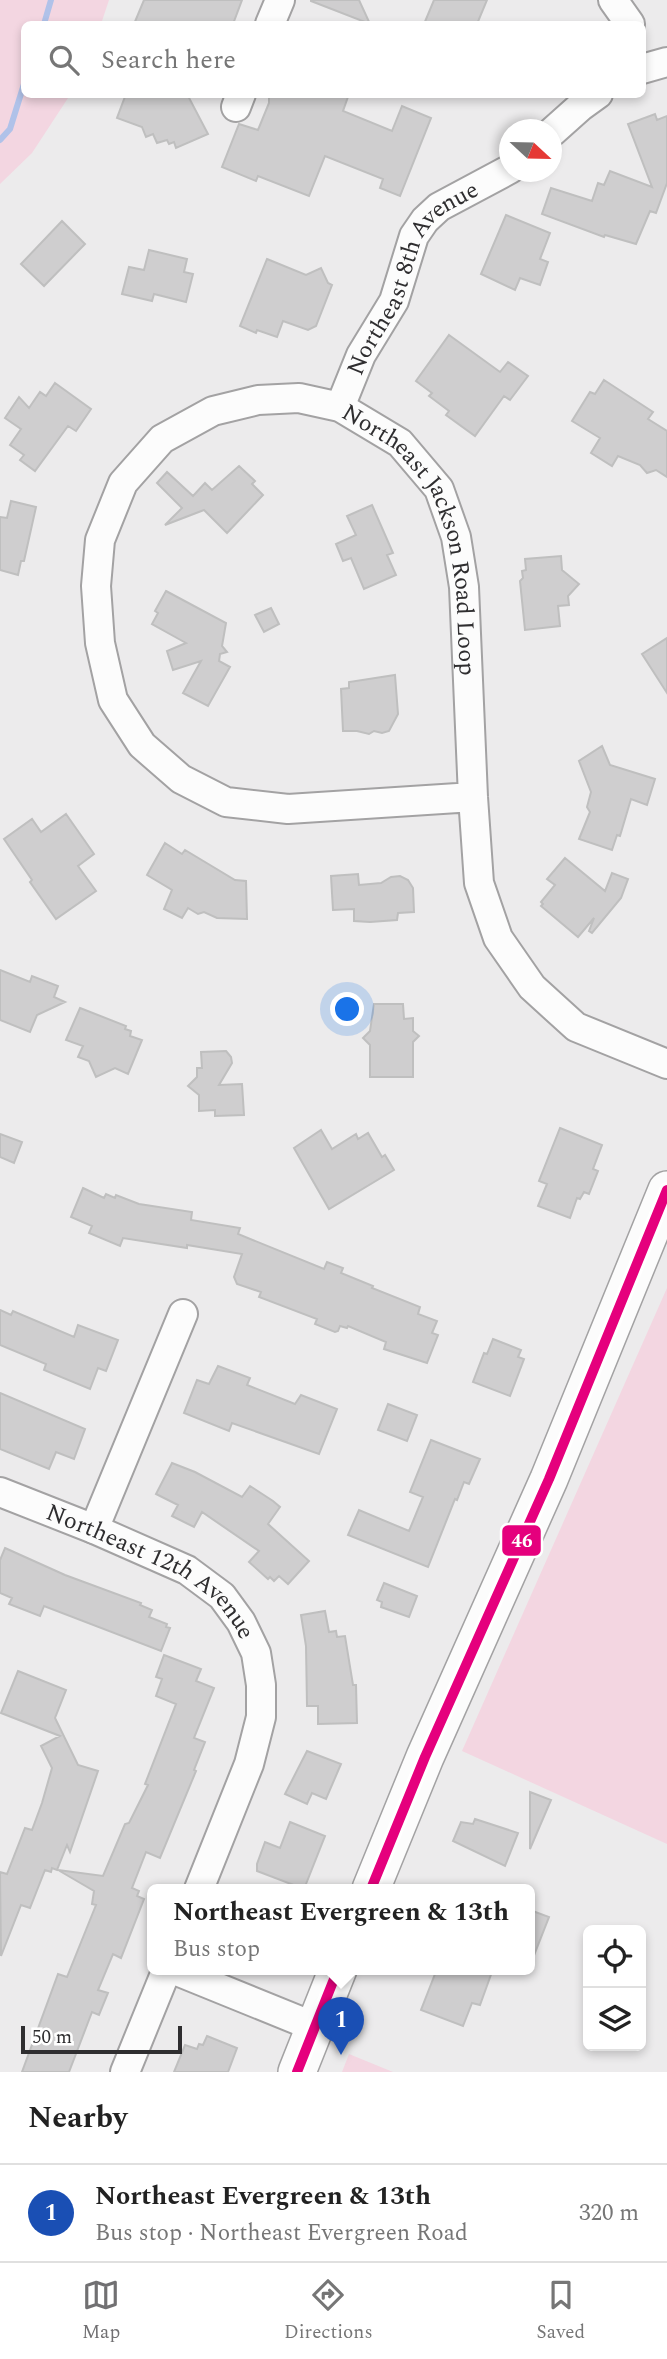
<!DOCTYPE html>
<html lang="en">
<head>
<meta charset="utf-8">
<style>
  :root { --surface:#fff; --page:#f2f2f2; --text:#222; --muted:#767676; --line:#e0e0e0; --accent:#717072 }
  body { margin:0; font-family:Spectral,serif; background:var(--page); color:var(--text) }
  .controls { position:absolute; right:21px; bottom:21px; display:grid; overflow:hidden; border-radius:10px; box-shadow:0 4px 10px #0003 }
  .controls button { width:63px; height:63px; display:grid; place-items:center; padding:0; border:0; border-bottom:2px solid var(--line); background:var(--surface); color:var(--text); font:35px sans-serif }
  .compass { position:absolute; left:499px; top:119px; width:63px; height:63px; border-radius:50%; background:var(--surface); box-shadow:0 4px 10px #0003; rotate:112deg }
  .scale { position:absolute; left:21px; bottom:18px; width:161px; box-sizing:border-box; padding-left:7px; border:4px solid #2f2e30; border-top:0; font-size:19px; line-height:24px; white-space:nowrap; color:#2f2e30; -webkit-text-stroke:5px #fff; paint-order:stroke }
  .you { position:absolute; left:348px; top:1010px; width:24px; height:24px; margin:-18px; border:5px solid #fff; border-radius:50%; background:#1a73e8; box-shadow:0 0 0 10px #1a73e833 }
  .badge { display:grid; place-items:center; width:46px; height:46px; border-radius:50%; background:var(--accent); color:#fff; font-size:23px; font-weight:700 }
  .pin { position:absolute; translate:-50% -58px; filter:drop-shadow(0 2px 4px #0008) }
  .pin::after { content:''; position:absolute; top:37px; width:24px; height:21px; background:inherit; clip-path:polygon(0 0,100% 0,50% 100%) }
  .popup { position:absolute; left:147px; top:1884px; width:388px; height:91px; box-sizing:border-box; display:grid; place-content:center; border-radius:10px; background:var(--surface); filter:drop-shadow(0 2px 5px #0005); font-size:23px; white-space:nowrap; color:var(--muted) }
  .popup b { font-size:26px; color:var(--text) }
  .popup::after { content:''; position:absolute; left:50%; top:100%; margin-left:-14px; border:14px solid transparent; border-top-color:var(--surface) }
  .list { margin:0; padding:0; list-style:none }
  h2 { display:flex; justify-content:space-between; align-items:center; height:91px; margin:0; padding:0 28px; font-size:30px }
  h2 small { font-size:23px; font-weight:400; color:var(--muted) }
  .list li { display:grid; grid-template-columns:46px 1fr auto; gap:21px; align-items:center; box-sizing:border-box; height:98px; padding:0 28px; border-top:2px solid var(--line) }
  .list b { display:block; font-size:26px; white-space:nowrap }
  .list p { margin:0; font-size:23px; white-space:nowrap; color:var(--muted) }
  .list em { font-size:23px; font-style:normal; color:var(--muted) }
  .icon { flex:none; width:38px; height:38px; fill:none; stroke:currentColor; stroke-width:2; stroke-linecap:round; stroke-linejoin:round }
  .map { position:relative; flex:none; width:667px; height:2072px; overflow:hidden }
  .search { position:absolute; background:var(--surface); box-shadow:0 4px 10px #0003; left:21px; right:21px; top:21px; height:77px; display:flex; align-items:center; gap:18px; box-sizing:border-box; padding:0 24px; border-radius:10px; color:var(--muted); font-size:26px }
  .sheet { height:189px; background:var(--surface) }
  nav { display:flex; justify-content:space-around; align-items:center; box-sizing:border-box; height:98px; border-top:2px solid var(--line); background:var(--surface); font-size:19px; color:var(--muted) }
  nav a { display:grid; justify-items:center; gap:4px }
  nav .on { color:var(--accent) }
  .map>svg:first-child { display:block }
  .green { fill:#f3d6e1 }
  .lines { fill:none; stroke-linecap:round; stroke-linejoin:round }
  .stream { stroke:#b0c2e9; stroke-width:6 }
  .building { fill:#cfcecf; stroke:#bfbfbf; stroke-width:2 }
  .minor-casing { stroke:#a3a2a3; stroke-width:32 }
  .major-casing { stroke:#a3a2a3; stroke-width:40 }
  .minor { stroke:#fcfcfc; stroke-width:28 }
  .major { stroke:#fcfcfc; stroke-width:37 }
  .bus-1-casing { stroke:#fff; stroke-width:16 }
  .bus-1 { stroke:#e5007d; stroke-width:10 }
  .labels { text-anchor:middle; stroke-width:7; stroke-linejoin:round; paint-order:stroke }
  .street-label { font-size:24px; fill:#2f2e30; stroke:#fff }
  .line-badge { stroke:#fff; stroke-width:2.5 }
  .badge-label { font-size:19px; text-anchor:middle; font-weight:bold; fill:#fff }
</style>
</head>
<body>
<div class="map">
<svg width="667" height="2072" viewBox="0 0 667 2072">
  <rect width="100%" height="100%" fill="#ecebec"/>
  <path class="green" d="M0,0H109L101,24H24V94L70,95L32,153L0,184Z
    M667,1288V1844L462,1751Z
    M349,2054L393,2072H342Z"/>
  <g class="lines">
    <path class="stream" d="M44,24L51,0
      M0,140L10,129L24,84"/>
  </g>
  <path class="building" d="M144,0H242L233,24H134Z
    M311,0H359L370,24L311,1Z
    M434,0H487L477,24H424Z
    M126,94H187L208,134L176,148L174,142L169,144L167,140L157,143L153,134L146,137L142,127L117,118Z
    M269,94H349L343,111L392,131L402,106L431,118L400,196L380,188L383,179L325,156L309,196L258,176L256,181L222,167L239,124L258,130L269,103Z
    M655,114L657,120L667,116V183L656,213L650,211L636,244L605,235L604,237L542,214L551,188L592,201L598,183L604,185L610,171L652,187L628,124Z
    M506,215L550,233L540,259L548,262L540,285L520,278L515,290L481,274Z
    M62,221L85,244L44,286L21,264Z
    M149,250L187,259L184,272L193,274L186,302L154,294L152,301L122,294L129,267L144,270Z
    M267,259L306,275L321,268L328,283L332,285L316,326L308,330L283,321L277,337L257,330L256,333L240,326Z
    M449,335L500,372L508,362L528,376L510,400L504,396L475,436L446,415L449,411L429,396L432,393L416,381Z
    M604,380L653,412L648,419L667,431V477L656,470L647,473L640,465L618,456L612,466L591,453L600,438L572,421L590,392L595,394Z
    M55,383L91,409L76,431L68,426L35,471L20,460L24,455L10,445L21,429L5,418L19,397L29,408L40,392L46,396Z
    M239,466L255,481L252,484L263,495L227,533L204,510L165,525L182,508L157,483L167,472L193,496L205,483L212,490Z
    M11,501L36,507L24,561H21L18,575L0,570V517L7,518Z
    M372,505L393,553L387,555L396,575L364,589L351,558L343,561L336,544L356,535L347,516Z
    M561,556L562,570L579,584L568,596L569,605L558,606L560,626L525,630L520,581L523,578L522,571L526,570L525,559Z
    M166,591L226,623L222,646L227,652L220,654L219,661L230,667L208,706L183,693L201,661L173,670L167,651L186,643L152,624L158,613L155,611Z
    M271,608L279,624L264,632L255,615Z
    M667,638V693L642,654Z
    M395,675L398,714L389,731L382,733L374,731L369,734L357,731H343L341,689L349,688V682Z
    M602,746L610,765L655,779L647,805L631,799L620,836L617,835L612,850L579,839L590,812L587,807L591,792L579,761Z
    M66,814L94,854L78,866L96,891L56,919L30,882L32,880L4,839L32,819L41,832Z
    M165,843L182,854L185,850L235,880L246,881L247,919L217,918L204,912L198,914L188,908L182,918L164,909L172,890L147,875Z
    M565,858L605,891L612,873L628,879L621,898L592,933L589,931L594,918L578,937L541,906L543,904L541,902L555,885L547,879Z
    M358,874L359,885L381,883L391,877L400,876L408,880L413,888L414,912L398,913L397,920L370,922L354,921V909L333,910L331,876Z
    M0,970L30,982L32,976L58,986L54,997L65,1002L37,1015L30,1032L0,1020Z
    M374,1004H403L404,1019L413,1018V1031L419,1036L413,1042V1077H370V1045L363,1038L370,1031Z
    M80,1008L126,1026L125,1029L131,1031L130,1036L142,1040L128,1074L115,1068L96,1077L89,1061L78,1057L83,1046L66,1040Z
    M226,1051L231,1057L232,1063L219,1085L242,1084L244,1115L215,1116V1110L199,1111V1095L188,1086L197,1077V1068H202L201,1052Z
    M560,1128L602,1145L593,1169L598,1171L589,1194L584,1192L580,1199L577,1198L570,1218L538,1206L547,1184L539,1181Z
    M321,1130L332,1149L356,1134L358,1139L368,1133L382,1157L385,1155L394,1170L329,1209L294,1148Z
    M0,1134L22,1142L14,1163L0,1157Z
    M83,1188L104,1198L106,1194L115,1198L116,1195L139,1204L192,1212L191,1220L240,1228L238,1234L324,1269L327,1262L343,1268L341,1273L373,1286L372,1288L420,1307L418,1314L437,1321L432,1333L438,1335L427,1363L384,1349L386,1342L348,1326L347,1328L340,1326L338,1331L335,1332L315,1324L317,1319L259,1297L261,1292L237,1284L234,1277L242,1254L187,1245V1248L123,1238L120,1246L89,1233L92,1226L71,1217Z
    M0,1310L11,1315L13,1311L74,1337L78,1325L118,1340L106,1371L98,1368L90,1389L44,1370L46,1364L0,1345Z
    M493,1339L521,1350L518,1357L524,1359L510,1396L473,1382L484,1353L487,1354Z
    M218,1366L250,1378L247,1385L295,1404L301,1395L337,1409L319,1454L232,1423L229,1431L184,1413L197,1380L209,1384Z
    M0,1393L85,1429L74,1459L56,1452L49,1469L0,1449Z
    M388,1404L417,1415L407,1441L378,1430Z
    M431,1440L480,1459L469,1484L464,1482L457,1500L455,1499L428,1567L348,1535L359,1510L409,1531L423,1497L410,1492Z
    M172,1463L195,1472L242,1497L250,1486L273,1501L280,1507L268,1524L309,1561L288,1584L279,1576L274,1581L270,1577L268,1579L249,1562L259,1551L202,1512L194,1527L172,1516L178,1505L156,1494Z
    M5,1548L65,1575L141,1603L140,1605L152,1610L149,1617L167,1624L166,1627L170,1628L161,1651L44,1606L40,1616L9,1604L12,1598L0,1593V1560Z
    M384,1583L417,1596L409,1617L381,1607L382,1602L377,1600Z
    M325,1611L329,1632L336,1631L337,1637L345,1636L353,1685H356L357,1723L318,1724V1706H307L306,1646L301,1615Z
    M164,1655L201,1669L196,1681L214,1688L194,1738L205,1742L194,1770L196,1771L160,1858L146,1852L132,1888L139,1891L137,1896L144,1899L121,1958L113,1954L98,1990L108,1993L99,2015L92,2012L69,2072H22L58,1974L67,1977L96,1905L92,1904L94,1891L58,1870L103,1876L125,1824L129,1823L148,1785L145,1784L176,1704L156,1696L162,1679L156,1677Z
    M18,1671L66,1690L55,1718L78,1765L98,1771L70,1852L67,1845L57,1870L52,1868L51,1872L45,1870L30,1908L21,1905L1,1956L0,1872L7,1874L25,1828L32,1830L42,1803L52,1768L41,1746L60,1736L1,1713Z
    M307,1751L341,1764L326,1799L312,1793L307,1804L285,1794Z
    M530,1792L551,1800L530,1849Z
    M475,1819L518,1833L505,1866L453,1841L461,1822L473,1824Z
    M290,1822L325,1836L304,1889L257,1871V1864L265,1842L280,1848Z
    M530,1910L549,1917L531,1963H530Z
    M437,1969H493L480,2005L472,2003L463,2026L421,2010Z
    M207,2036L237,2048L228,2072H174L185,2045L197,2049L199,2044L203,2045Z"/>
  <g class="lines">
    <g class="minor-casing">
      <g id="minor">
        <path d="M613,0L630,24"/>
        <path d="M270,24L280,0"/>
        <path d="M642,69L667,62"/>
        <path d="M236,107L241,94"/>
        <path d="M552,132L580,107L598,94"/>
        <path id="s1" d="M340,407L361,355L394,301L414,236L425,220L439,207L510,169"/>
        <path id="s2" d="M473,797L288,809L226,802L181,779L142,745L113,700L100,643L96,586L100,540L123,483L162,439L213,411L258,400L299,398L340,407L400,443L439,489L456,537L464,587L473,797L479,883L498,938L532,987L576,1027L667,1064"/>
        <path id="s3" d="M0,1492L94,1529L187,1570L222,1596L241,1622L256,1653L261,1685V1717L249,1764L199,1889"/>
        <path d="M94,1529L183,1314"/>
        <path d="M172,1969L315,2027"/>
        <path d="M125,2072L167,1969"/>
      </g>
    </g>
    <g class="major-casing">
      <path id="major" d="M371,1889L425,1757L549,1479L667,1190
        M297,2072L338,1969"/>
    </g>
    <use href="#minor" class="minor"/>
    <use href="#major" class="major"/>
    <g class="bus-1-casing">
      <path id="bus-1" d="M371,1889L425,1757L549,1479L667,1190
        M297,2072L338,1969"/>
    </g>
    <use href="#bus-1" class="bus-1"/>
  </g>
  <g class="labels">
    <g class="street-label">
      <text dy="8" stroke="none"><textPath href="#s1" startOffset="152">Northeast 8th Avenue</textPath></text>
      <text dy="8" stroke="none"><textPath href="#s2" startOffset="1036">Northeast Jackson Road Loop</textPath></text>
      <text dy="8" stroke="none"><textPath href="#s3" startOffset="173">Northeast 12th Avenue</textPath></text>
    </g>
  </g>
  <rect class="line-badge" x="501" y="1524" width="41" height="33" rx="7" fill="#e5007d"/>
  <g class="badge-label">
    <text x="522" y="1547">46</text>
  </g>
</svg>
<div class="controls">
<button><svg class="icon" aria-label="locate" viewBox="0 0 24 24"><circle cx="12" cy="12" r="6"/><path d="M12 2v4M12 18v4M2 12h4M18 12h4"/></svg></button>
<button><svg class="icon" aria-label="layers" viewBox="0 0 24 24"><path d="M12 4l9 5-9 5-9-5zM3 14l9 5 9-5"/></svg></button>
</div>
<svg class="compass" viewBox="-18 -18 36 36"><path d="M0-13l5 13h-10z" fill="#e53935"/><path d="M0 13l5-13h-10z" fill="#767676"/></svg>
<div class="scale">50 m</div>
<div class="you"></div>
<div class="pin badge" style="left:341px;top:2055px;background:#1a4fb4">1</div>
<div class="popup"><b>Northeast Evergreen &amp; 13th</b>Bus stop</div>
<div class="search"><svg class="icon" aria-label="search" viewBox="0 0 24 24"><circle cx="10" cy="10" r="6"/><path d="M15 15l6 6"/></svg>Search here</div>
</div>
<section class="sheet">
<h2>Nearby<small></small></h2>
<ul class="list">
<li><span class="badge" style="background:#1a4fb4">1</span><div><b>Northeast Evergreen &amp; 13th</b><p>Bus stop · Northeast Evergreen Road</p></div><em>320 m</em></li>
</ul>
</section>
<nav>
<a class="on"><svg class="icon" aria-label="map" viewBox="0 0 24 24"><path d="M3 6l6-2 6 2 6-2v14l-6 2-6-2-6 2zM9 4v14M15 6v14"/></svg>Map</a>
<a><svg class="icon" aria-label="directions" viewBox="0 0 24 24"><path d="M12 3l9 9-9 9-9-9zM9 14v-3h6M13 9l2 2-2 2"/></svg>Directions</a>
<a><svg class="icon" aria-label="saved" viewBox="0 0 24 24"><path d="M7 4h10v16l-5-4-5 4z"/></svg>Saved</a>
</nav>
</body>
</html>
